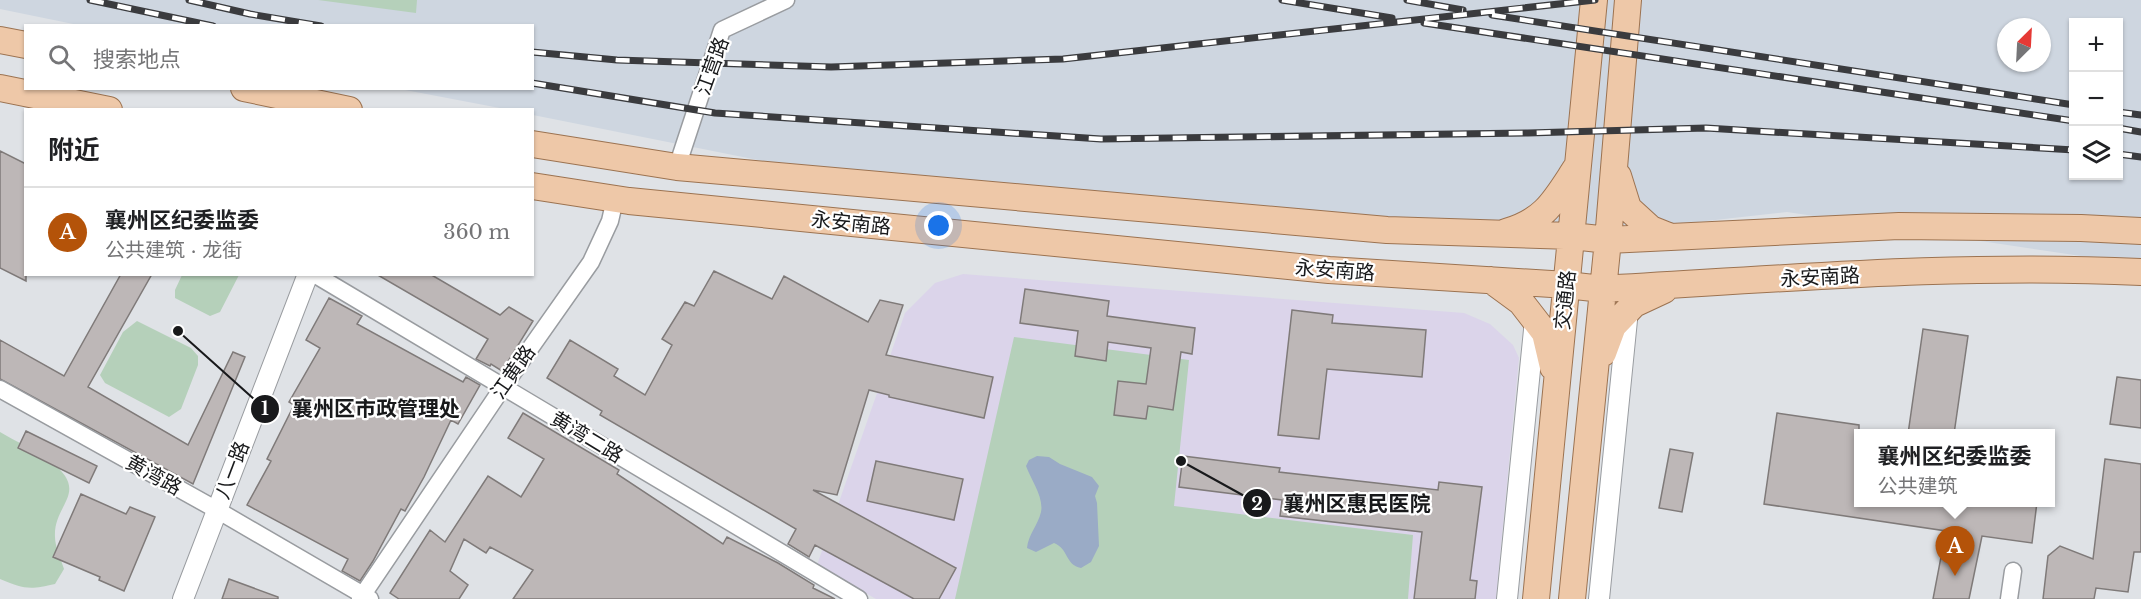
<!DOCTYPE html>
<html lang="zh">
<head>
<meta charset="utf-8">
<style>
  :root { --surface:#fff; --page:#f6f6f6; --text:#202124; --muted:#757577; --line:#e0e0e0; --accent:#b45309 }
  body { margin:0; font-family:"Libre Baskerville","Noto Sans SC",serif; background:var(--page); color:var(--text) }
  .controls { position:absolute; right:18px; top:18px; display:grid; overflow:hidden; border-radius:0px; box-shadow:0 2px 4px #0004 }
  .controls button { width:54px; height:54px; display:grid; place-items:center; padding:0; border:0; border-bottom:2px solid var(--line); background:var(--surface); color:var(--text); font:30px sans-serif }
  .compass { position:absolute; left:1997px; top:18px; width:54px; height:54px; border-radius:50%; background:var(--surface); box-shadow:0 2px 4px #0004; rotate:24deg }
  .you { position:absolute; left:939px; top:226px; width:21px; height:21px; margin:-15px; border:4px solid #fff; border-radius:50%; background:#1a73e8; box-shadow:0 0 0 9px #1a73e833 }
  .badge { display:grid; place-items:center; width:39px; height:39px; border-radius:50%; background:var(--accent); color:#fff; font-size:20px; font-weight:700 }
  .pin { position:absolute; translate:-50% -50px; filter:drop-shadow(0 2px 3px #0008) }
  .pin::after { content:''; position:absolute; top:32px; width:21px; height:18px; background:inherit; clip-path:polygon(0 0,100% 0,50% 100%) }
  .popup { position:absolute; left:1854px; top:429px; width:201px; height:78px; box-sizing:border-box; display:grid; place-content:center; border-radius:0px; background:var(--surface); filter:drop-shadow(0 2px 4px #0005); font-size:20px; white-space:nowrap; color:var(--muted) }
  .popup b { font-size:22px; color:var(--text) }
  .popup::after { content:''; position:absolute; left:50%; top:100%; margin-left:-12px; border:12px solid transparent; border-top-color:var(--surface) }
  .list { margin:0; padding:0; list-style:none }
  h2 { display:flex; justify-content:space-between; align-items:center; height:78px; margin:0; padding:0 24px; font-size:26px }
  h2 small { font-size:20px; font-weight:400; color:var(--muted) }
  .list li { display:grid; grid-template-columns:39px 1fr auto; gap:18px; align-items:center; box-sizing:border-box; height:90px; padding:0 24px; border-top:2px solid var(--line) }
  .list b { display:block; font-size:22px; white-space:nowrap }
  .list p { margin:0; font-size:20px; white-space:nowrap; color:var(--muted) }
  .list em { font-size:20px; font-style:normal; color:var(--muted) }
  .icon { flex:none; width:33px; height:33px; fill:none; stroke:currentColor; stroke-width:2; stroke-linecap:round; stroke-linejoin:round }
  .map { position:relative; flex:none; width:2141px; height:599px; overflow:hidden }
  .search { position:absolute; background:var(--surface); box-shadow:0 2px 4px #0004; left:24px; top:24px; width:510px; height:66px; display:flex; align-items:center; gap:15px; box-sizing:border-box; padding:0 21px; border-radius:0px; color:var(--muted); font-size:22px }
  .panel { position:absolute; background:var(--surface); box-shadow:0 2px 4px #0004; left:24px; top:108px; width:510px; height:168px; border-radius:0px }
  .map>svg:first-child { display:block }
  .built { fill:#ced6e0; fill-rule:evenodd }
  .medical { fill:#dbd4ea }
  .green { fill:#b5d0ba }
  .water { fill:#9aabc6 }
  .building { fill:#bdb7b7; stroke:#7f7a79; stroke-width:1.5 }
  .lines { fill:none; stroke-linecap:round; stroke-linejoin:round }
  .minor-casing { stroke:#999ca0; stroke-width:19 }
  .tertiary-casing { stroke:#999ca0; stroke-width:22 }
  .primary-casing { stroke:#9c7351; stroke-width:28 }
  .minor { stroke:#fff; stroke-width:16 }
  .tertiary { stroke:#fff; stroke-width:20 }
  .primary { stroke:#eec8a8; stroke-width:26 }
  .rail-casing { stroke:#3a3b3e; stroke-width:7 }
  .rail { stroke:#fff; stroke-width:4.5; stroke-dasharray:14; stroke-linecap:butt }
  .labels { text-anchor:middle; stroke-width:4.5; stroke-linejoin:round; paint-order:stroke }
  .street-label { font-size:20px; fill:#18191b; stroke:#fff }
  .leader { fill:none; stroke:#18191b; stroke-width:2 }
  .callout-dot { fill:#18191b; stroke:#fff; stroke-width:2 }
  .mark-label { font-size:18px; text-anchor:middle; font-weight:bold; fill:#fff }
  .callout-label { font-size:21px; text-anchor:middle; font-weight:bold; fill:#18191b; stroke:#fff; stroke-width:4.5; stroke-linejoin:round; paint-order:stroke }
</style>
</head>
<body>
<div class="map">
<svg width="2141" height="599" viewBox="0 0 2141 599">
  <rect width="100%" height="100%" fill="#dfe2e6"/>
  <path class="built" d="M0,0H2141V265L1787,212L1572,236L982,205L533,115L532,110L505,109L400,89L532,88V26H83L0,9ZM2074,22H2118V176H2074ZM2006,27H2042V63H2006Z"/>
  <path class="medical" d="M963,274L1464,313L1490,324L1513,345L1519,358L1496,599H876L817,565L905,313L935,283Z"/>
  <path class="green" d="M318,0H417L416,13Z
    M182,275V274L239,275L220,312L210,316L175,298V290Z
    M137,321L191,348L198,356V365L181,409L169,417L105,383L100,375L123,332Z
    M1014,337L1189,360L1174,506L1413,535L1408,599H955Z
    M0,432C16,442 34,449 49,460C92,493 53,503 55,537C55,547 61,559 64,569L55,584C30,590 23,589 0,579Z"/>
  <path class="water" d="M1037,456L1049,457L1060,464L1092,477L1099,486L1095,496L1097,503L1099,546L1091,562L1081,568C1065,565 1069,549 1054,543L1036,552L1027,548C1028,535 1038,525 1041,512C1044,497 1031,480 1026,466L1029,460Z"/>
  <path class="building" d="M0,151L26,164V281L0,268Z
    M714,271L772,299L784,276L868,322L880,300L903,305L886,355L993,377L984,418L889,397V395L869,390L837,495L813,490L956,568L939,599H914L815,545L809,557L788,544L796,529L600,415L602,411L547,378L570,340L618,369L614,376L645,395L672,345L662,339L685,302L694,306Z
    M121,274H152L88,387L188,445L233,352L245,357L193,484L0,379V340L64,376Z
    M376,274H430L500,315L509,307L533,321L502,371L491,364L490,366L476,359L488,339Z
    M1025,289L1109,301L1107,316L1195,328L1192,354L1181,352L1173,410L1148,406L1146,419L1114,415L1118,381L1146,384L1151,348L1108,342L1106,361L1075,356L1078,331L1020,323Z
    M329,298L362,316L357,324L463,382L466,377L480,385L458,424L451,420L424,477L405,511L401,509L373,561L360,581L342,571L348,559L247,505L271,461L267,459L294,405L289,402L320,348L306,340Z
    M1292,310L1333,315L1332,323L1426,330L1422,377L1327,369L1319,439L1278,435Z
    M1923,329L1968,336L1954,434H1908Z
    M2117,377L2141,380V428L2110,424Z
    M523,413L619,470L617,474L723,544L727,537L778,563L814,585L813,588L835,599H513L533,570L490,547L486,553L464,539L450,571L468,585L459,599H399L390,593L430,530L445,542L488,476L521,497L544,459L508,438Z
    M1777,413L1859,425V502H2037L2032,543L1982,536L1969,599H1933L1946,531L1764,504Z
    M26,431L97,466L89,483L18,448Z
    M1670,449L1693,453L1682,512L1659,508Z
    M1183,456L1280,468L1279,472L1438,490L1439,482L1482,487L1470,580L1477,581L1475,599H1414L1422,532L1280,516L1282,500L1179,487Z
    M2105,459L2141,464V552H2134L2128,592L2096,588L2094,599H2043L2048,556L2060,546L2093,559Z
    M876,461L963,479L954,520L867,501Z
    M81,494L126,514L130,507L155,517L124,591L99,580L100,577L53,557Z
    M229,579L278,597V599H222Z"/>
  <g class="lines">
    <g class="minor-casing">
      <path id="minor" d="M677,167L722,30L786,0
        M314,274L859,599
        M0,389L217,510L370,599
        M360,599L503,387L591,262L610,221L615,199
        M2009,599L2013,571"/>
    </g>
    <g class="tertiary-casing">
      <path id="tertiary" d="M183,599L308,274
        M1507,599L1535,320
        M1599,599L1628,310"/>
    </g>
    <g class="primary-casing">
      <path id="primary" d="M0,40L26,45
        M0,88L109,110
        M244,88L349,110
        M532,144L677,167L1387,230L1572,236L1608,240L1899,226L2081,228L2141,231
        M1618,176L1628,208L1651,229L1671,237
        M532,186L629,201L1329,270L1567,285L1602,289C1781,279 1962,263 2141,272
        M1506,232C1545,221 1555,200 1576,168
        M1491,280L1521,302L1545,333L1553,367
        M1603,353L1613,326L1634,304L1664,290
        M1536,599L1594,0
        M1572,599L1608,240L1628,0"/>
    </g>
    <use href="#minor" class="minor"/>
    <use href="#tertiary" class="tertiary"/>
    <use href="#primary" class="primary"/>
    <g class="rail-casing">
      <path id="rail" d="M90,0L213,26
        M189,0L250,14L321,26
        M1282,0L1392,18
        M1407,0L1463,10
        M1492,15L2074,105
        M1424,23L2074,121
        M532,52L617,60L831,67L1063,59L1595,0
        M532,83L715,113L1101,139L1528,133L1706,128L2074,150
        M2118,112L2141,115
        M2118,128L2141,132
        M2118,154L2141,157"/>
    </g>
    <use href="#rail" class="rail"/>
  </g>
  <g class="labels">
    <g class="street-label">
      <text transform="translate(712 66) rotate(-70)" y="7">江营路</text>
      <text transform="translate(851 223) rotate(6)" y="7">永安南路</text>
      <text transform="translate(1335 270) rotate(4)" y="7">永安南路</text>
      <text transform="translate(1820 277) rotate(-3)" y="7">永安南路</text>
      <text transform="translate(1565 300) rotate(-84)" y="7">交通路</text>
      <text transform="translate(513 372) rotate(-55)" y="7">江黄路</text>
      <text transform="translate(587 437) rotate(31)" y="7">黄湾二路</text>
      <text transform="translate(232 470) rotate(-69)" y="7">八一路</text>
      <text transform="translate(154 475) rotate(29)" y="7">黄湾路</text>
    </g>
  </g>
  <path class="leader" d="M178 331L265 409M1181 461L1257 503"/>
  <g class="callout-dot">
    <circle cx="178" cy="331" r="6"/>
    <circle cx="1181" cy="461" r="6"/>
    <circle cx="265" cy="409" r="15"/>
    <circle cx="1257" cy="503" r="15"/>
  </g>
  <g class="mark-label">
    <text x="265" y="415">1</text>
    <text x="1257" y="510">2</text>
  </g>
  <g class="callout-label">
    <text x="376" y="416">襄州区市政管理处</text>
    <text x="1357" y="511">襄州区惠民医院</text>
  </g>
</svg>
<div class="controls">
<button>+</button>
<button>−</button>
<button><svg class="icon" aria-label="layers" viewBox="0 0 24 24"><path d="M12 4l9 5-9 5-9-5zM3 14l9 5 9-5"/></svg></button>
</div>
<svg class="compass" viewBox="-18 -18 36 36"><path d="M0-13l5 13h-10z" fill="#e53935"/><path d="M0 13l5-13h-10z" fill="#757577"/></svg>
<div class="you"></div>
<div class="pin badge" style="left:1955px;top:576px">A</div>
<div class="popup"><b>襄州区纪委监委</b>公共建筑</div>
<div class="search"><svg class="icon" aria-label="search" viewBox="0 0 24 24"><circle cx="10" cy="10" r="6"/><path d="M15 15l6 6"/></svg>搜索地点</div>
<section class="panel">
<h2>附近<small></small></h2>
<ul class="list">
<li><span class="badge">A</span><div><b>襄州区纪委监委</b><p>公共建筑 · 龙街</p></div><em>360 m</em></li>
</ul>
</section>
</div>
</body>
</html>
